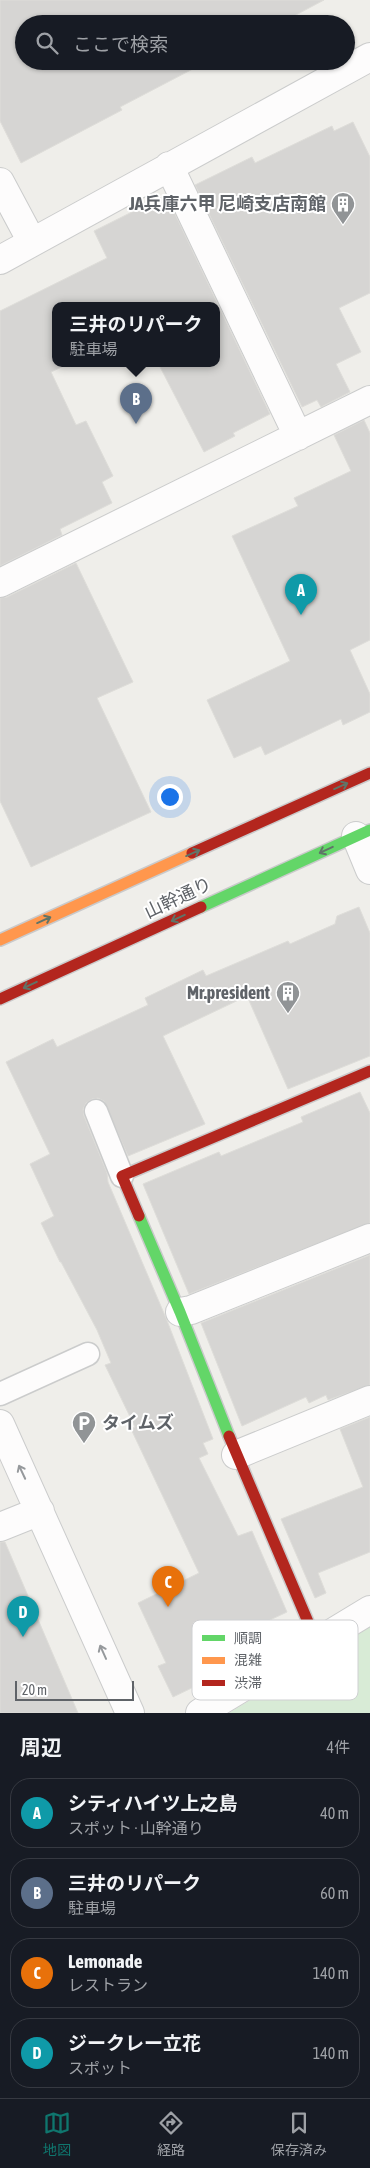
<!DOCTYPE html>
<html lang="ja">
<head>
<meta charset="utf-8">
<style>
  :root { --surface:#171b24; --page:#242831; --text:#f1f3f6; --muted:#9ea1a6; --line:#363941; --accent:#0f766e }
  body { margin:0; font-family:"Asap Condensed","Noto Sans JP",sans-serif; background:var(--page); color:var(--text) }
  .scale { position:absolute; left:15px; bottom:12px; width:119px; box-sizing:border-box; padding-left:5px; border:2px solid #5f6368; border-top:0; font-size:14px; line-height:18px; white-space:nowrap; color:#5f6368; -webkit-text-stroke:4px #fff; paint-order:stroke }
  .you { position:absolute; left:169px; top:796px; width:18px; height:18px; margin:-12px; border:4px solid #fff; border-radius:50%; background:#1a73e8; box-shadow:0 0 0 8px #1a73e833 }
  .badge { display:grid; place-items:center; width:32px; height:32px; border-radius:50%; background:var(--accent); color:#fff; font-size:16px; font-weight:700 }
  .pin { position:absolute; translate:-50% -41px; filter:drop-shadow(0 1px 2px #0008) }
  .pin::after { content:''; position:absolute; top:26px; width:18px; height:15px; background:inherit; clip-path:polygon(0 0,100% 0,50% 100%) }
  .popup { position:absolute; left:52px; top:302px; width:168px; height:65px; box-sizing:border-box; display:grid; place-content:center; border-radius:10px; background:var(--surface); filter:drop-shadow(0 1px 4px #0005); font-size:16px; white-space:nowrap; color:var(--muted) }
  .popup b { font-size:19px; color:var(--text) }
  .popup::after { content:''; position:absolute; left:50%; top:100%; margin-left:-10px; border:10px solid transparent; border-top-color:var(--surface) }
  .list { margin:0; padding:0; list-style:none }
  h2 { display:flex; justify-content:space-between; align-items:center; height:65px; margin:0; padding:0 20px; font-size:21px }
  h2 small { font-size:16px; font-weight:400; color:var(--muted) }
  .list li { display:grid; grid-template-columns:32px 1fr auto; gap:15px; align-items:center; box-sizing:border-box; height:70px; margin:0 10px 10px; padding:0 10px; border:1px solid var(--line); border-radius:20px }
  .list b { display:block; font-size:19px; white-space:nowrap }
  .list p { margin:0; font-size:16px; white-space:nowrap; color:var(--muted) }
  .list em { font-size:16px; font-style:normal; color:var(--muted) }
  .icon { flex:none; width:28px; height:28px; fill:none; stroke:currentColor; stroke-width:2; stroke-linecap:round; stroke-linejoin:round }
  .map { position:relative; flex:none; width:370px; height:1713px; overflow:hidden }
  .search { position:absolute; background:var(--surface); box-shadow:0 1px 4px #0004; left:15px; right:15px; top:15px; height:55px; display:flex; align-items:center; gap:12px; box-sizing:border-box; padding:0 18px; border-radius:28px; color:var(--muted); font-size:19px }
  .sheet { height:385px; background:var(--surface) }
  nav { display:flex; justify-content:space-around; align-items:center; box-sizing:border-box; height:70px; border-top:1px solid var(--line); background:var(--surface); font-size:14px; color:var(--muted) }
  nav a { display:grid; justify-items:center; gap:2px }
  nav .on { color:var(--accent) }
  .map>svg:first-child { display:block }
  .green { fill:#d8ebd6 }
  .building { fill:#d6d5d3; stroke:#deddd9 }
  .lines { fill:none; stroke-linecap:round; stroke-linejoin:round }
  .lane-casing { stroke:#cbcccc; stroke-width:25 }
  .street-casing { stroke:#cbcccc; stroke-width:30 }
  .fast-casing { stroke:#cacacb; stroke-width:14 }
  .slow-casing { stroke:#cacacb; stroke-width:14 }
  .jam-casing { stroke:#cacacb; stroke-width:14 }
  .lane { stroke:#fdfcfc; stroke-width:22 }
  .street { stroke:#fdfcfc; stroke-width:28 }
  .fast { stroke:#63d668; stroke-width:11 }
  .slow { stroke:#ff974d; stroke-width:11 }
  .jam { stroke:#b3261e; stroke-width:11 }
  .oneway { stroke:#607468 }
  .oneway2 { stroke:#96999c }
  .labels { text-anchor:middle; stroke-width:4; stroke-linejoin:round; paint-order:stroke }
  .poi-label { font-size:18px; font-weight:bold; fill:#5f6368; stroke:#fff; text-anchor:end }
  .street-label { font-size:18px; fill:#5f6368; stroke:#fff }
  .key { fill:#fff; stroke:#cfd0d2; stroke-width:1 }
  .key-label { font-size:14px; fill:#5f6368 }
</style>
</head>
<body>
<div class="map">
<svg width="370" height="1713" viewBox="0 0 370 1713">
  <rect width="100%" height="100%" fill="#efeeea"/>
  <path class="green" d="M370,1627V1713H229Z"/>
  <path class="building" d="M0,0H324L279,24H24V61H208L120,107L122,110L21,163L0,121Z
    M353,122L370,157V293L339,308L361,352L336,364L350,392L321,407L317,400L302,407L195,185L252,157L255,163L332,126L334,131Z
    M166,195L270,414L233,433L235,436L204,452L158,363H216V305H56V363H70L51,372L76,425L86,421L113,476L102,482L112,503L60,529L62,535L0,566V311L107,258L94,231Z
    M364,420L370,433V640L350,650L370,694V712L343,725L341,719L265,755L261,746L234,758L207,700L290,661L232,536L298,506L294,498L351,471L334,435Z
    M76,563L133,682L97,698L151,812L31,867L0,801V598L7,597Z
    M359,907L370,933V1056L288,1089L247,996L163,1036L205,1124L128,1156L104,1101L98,1098L92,1099L86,1103L83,1109L84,1116L107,1173L108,1182L166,1318L213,1439L203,1443L208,1454L199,1458L238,1536L252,1531L287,1612L253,1628L261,1645L227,1662L231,1669L173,1697L158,1666L166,1663L138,1603L199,1573L131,1429L135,1427L105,1365L111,1363L97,1330L61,1262H60L41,1223L54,1216L30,1164L50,1154L6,1062L53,1039L57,1047L148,1005L145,998L203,970L206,976L288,941L290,944L335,924L337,916Z
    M360,1092L370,1113V1223L189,1294L143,1184L219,1152L221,1156L303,1122L301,1117Z
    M370,1255V1385L328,1400L326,1395L309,1403L306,1397L242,1426L201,1323Z
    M370,1417V1552L318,1573L326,1593L315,1598L281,1519L363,1487L340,1429Z
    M0,1542H5L78,1713H0Z"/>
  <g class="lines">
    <g class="lane-casing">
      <path id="lane" d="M96,1111L122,1176
        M0,1394L88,1354"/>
    </g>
    <g class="street-casing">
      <path id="street" d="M169,166L298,436
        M0,182L32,242
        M0,260L370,57
        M0,583L370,400
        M356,836L370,870
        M180,1312L191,1310L370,1238
        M0,1424L130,1713
        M236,1455L370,1400
        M0,1527L40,1511
        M200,1713L370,1610"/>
    </g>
    <g class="fast-casing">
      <path id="fast" d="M201,907L370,830
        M139,1216L180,1312L229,1436"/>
    </g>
    <g class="slow-casing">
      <path id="slow" d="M0,940L192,853"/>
    </g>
    <g class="jam-casing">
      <path id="jam" d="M192,853L370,773
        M0,999L201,907
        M139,1216L122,1176L370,1071
        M229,1436L317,1643"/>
    </g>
    <use href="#lane" class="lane"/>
    <use href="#street" class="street"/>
    <use href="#fast" class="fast"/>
    <use href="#slow" class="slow"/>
    <use href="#jam" class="jam"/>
  </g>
  <defs><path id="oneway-shaft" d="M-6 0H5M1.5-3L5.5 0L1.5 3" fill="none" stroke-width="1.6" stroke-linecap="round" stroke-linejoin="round" transform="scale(1.25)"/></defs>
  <g class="oneway">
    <use href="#oneway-shaft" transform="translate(341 786) rotate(-24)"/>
    <use href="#oneway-shaft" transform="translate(326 850) rotate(155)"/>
    <use href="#oneway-shaft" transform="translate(193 853) rotate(-24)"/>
    <use href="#oneway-shaft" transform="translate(178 918) rotate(155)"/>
    <use href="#oneway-shaft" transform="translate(44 920) rotate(-24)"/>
    <use href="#oneway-shaft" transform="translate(30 985) rotate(155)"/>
  </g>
  <g class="oneway2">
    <use href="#oneway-shaft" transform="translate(22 1472) rotate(-115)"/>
    <use href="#oneway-shaft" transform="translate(103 1652) rotate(-114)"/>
  </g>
  <defs>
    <g id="building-pin" transform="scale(1.25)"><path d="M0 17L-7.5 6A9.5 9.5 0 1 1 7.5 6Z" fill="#919496" stroke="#fff"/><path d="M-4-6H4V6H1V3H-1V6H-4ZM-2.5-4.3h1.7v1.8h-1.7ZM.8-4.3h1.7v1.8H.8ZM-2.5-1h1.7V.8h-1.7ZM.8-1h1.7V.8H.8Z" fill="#fff"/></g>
    <g id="parking-pin" transform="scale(1.25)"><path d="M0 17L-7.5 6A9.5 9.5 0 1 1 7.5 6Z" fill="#919496" stroke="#fff"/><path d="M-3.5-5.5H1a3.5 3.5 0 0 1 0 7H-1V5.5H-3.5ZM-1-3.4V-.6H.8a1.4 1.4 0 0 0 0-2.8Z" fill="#fff"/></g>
  </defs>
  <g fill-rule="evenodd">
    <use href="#building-pin" x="343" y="204"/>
    <use href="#building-pin" x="288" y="993"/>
    <use href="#parking-pin" x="84" y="1423"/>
  </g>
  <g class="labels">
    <g class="poi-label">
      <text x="326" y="210">JA兵庫六甲 尼崎支店南館</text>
      <text x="270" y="999">Mr.president</text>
      <text x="102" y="1429" text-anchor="start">タイムズ</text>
    </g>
    <g class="street-label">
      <text transform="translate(178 898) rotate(-25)" y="6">山幹通り</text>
    </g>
  </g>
  <rect x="192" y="1620" width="166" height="80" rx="8" class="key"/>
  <rect x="202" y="1635" width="23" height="6" fill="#63d668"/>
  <rect x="202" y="1657" width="23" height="7" fill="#ff974d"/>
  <rect x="202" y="1680" width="23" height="6" fill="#b3261e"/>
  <g class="key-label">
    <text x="234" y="1643">順調</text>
    <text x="234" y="1665">混雑</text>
    <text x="234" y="1688">渋滞</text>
  </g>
</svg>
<div class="scale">20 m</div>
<div class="you"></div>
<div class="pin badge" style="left:301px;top:615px;background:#0f9aa8">A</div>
<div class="pin badge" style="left:136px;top:424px;background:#5c6f8a">B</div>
<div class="popup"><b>三井のリパーク</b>駐車場</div>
<div class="pin badge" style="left:168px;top:1607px;background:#e8710a">C</div>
<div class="pin badge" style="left:23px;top:1637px;background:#0f9aa8">D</div>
<div class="search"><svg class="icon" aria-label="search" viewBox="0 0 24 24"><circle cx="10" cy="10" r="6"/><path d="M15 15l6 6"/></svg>ここで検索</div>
</div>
<section class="sheet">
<h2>周辺<small>4件</small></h2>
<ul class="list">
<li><span class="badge" style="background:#0f9aa8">A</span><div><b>シティハイツ上之島</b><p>スポット · 山幹通り</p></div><em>40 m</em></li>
<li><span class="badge" style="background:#5c6f8a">B</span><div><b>三井のリパーク</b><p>駐車場</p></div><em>60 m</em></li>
<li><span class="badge" style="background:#e8710a">C</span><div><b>Lemonade</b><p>レストラン</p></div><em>140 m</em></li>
<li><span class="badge" style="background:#0f9aa8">D</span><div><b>ジークレー立花</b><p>スポット</p></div><em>140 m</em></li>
</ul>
</section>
<nav>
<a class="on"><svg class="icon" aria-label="map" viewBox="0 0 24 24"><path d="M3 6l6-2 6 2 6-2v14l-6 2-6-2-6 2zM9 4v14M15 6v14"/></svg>地図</a>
<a><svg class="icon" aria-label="directions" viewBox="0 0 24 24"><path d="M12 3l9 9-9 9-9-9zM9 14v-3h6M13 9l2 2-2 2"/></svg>経路</a>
<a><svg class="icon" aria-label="saved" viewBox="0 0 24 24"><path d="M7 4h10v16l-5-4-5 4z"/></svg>保存済み</a>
</nav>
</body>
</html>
